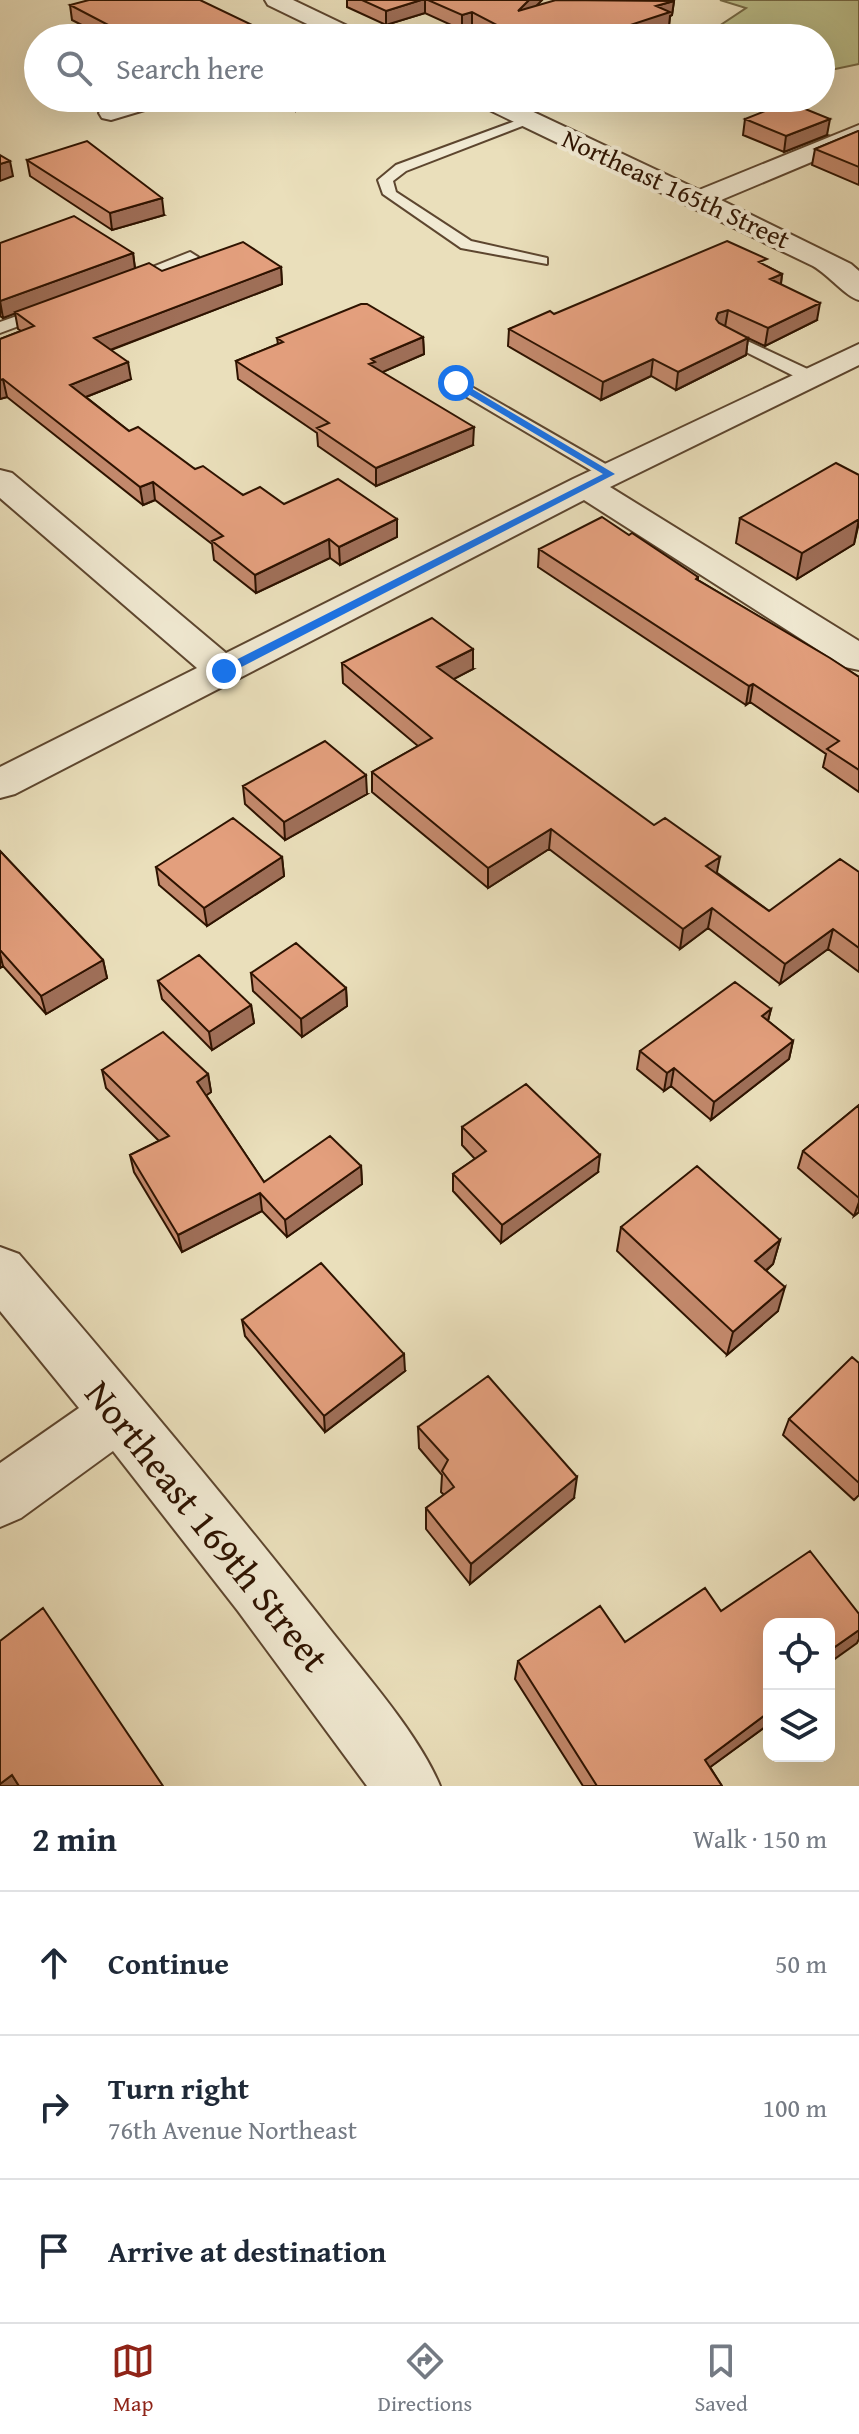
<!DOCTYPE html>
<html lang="en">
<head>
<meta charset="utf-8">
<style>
  :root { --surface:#fff; --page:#f2f2f3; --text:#1f2937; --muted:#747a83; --line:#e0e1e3; --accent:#8f2418 }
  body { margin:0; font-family:"Gentium Book Plus",serif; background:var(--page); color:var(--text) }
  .controls { position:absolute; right:24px; bottom:24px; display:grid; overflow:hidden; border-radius:16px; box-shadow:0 8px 32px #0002 }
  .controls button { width:72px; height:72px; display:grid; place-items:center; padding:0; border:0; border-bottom:2px solid var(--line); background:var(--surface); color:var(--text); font:40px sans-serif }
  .stop { position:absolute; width:24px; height:24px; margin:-18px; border:6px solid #1a73e8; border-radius:50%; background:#fff }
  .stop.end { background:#1a73e8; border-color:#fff; box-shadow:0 2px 8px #0008 }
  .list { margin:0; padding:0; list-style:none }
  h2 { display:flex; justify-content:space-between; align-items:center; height:104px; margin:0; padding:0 32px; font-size:34px }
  h2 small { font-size:26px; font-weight:400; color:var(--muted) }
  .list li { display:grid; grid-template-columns:52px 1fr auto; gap:24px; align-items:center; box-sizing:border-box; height:144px; padding:0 32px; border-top:2px solid var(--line) }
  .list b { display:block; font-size:30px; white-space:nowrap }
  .list p { margin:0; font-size:26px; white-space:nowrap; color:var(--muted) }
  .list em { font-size:26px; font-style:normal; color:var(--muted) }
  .icon { flex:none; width:44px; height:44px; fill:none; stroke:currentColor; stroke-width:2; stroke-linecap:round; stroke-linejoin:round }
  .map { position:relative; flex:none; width:859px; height:1786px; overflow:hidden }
  .search { position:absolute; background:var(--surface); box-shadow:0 8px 32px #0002; left:24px; right:24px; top:24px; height:88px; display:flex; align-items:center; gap:20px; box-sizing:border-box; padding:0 28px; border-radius:44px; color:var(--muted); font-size:30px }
  .sheet { height:536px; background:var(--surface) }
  nav { display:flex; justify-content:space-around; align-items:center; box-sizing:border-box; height:112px; border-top:2px solid var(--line); background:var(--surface); font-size:22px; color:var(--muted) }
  nav a { display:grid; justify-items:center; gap:4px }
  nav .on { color:var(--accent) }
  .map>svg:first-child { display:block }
  .green { fill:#bcc08c; stroke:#756a46; stroke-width:2 }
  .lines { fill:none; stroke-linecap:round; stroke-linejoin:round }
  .lane-casing { stroke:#5d462f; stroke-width:4 }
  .street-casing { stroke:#5d462f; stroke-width:4 }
  .lane { fill:#f1ead3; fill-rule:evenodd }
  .street { fill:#f1ead3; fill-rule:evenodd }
  .wall { fill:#c3896c; stroke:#2e1300; stroke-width:2 }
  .shaded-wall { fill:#9f6f58; stroke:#2e1300; stroke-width:2 }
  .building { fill:#e39f7d; stroke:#2e1300; stroke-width:2 }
  .route { fill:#1a73e8 }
  .labels { text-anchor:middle; stroke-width:8; stroke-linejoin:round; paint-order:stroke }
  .far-street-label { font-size:26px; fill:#2e1300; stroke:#f1ead3 }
  .near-street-label { font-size:38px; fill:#2e1300; stroke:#f1ead3 }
</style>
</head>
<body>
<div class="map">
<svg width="859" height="1786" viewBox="0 0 859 1786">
  <rect width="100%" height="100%" fill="#eadfbb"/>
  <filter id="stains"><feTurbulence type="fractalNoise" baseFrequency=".0025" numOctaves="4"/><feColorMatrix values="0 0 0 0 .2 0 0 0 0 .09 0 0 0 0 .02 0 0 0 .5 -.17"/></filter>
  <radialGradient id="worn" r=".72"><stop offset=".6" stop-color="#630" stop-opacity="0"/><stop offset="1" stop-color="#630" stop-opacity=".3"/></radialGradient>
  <path class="green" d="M720,0H859V64L821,72V38H701L746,8Z"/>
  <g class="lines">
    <g class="lane-casing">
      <path id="lane" d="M526,117L538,120L406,171L393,181L396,192L471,241L547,258V264L461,248L383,194L378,180L396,165Z
        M190,252L198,257L195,260L134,283H122L120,280Z
        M45,306L51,308V314L0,333V322Z
        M724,330L816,373L819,377L810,382L804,381L718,338L716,335L718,332Z
        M456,378L616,470L619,474L610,480L604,478L450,387L447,383Z"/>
    </g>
    <g class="street-casing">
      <path id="street" d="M265,0H293L362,33L365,38H336L268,5Z
        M134,98H171L168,103L111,120L102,118L99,113L102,108Z
        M472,98H504L699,190L859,125V142L721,200L851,264L859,271V300C846,297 829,275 813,266L475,103Z
        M859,344V365L610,487L859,641V670L845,667L584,500L15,794L0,798V767L197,668L0,498V470L12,473L226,653L573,479Z
        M0,1247L19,1254C122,1374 223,1494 321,1618C358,1666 418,1732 440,1786H367L238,1611L113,1451L21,1518L0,1527V1463L79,1408L0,1311Z"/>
    </g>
    <use href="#lane" class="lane"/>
    <use href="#street" class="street"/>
  </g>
  <path class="wall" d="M347,0H542L536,6L674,1L672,15L670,16L669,26L640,36L646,38H494L472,27L462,30L425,13L386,25L347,7Z
    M70,5L279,38H107L72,20Z
    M266,98H333L296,111Z
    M745,119L827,135L784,152L743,135Z
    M859,131V185L812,165L815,149Z
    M27,160L164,215L112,230L30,176Z
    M0,243L133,253L135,268L162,271L281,267L282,284L111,350L131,379L86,397L129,431L195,469L243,495L284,504L397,519V537L340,565L330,558L256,593L214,560L212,544L155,500L143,505L7,397L0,399V339L21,331L18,329L15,313L3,318L0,316Z
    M766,266L782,274L781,284L817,320L765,346L748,338L746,355L676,390L651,376L601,400L508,346L509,329L554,314Z
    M423,337L424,354L382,372L473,445L376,486L318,446L317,433L238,379L236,361L278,344L277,338Z
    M859,475V523L854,544L797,579L736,543L740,518Z
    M539,549L698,577V580L859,677V792L823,767L826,754L750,702L746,705L538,567Z
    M342,663L473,669L453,679L769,911L859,872V972L828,949L780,984L708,928L680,949L549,849L488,888L372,792V772L418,746L343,683Z
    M243,786L367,794L285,840L245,804Z
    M0,851L103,960L107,978L46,1014L3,966L0,968Z
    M282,857L284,876L207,926L159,885L156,867Z
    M251,973L346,988L347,1006L302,1037L253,991Z
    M158,981L251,1005L254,1023L212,1050L162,999Z
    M771,1009L768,1021L793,1041L789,1059L711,1120L671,1086L664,1091L637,1069L640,1051Z
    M102,1070L208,1074L211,1092L206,1095L264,1182L361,1166L362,1184L287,1237L262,1211L182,1252L134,1172L130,1155L159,1141L106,1088Z
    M859,1105V1212L854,1216L798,1168L803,1151Z
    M462,1127L598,1172L501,1243L453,1191V1174L475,1159L462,1145Z
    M621,1227L780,1240L773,1264L766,1271L778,1311L727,1355L617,1251Z
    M242,1320L405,1371L325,1432L245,1336Z
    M859,1363V1495L854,1500L783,1435L789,1419Z
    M418,1427L574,1498L470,1584L426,1529V1508L444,1495L441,1492L442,1475L419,1448Z
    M721,1611L857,1643L769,1624V1724L710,1767L722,1786H583L515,1679L518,1661L625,1642Z"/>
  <path class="shaded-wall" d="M421,0H425V13L386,25V11Z
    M529,0H542L518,25V11Z
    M674,1L672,15L670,16L669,26L634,38L621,28L656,6Z
    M472,12V27L462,30V15Z
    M296,98H333L296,111Z
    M830,119L827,135L784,152L786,136Z
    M10,161L13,176L0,181V164Z
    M162,198L164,215L112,230L110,213Z
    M133,253L135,269L3,318L0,301Z
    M281,267L282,284L97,355L94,338Z
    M782,274L780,291L770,279Z
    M820,303L817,320L765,346L768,328Z
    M728,310L725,327L716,330V319L718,313Z
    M423,337L424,354L376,375L369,364L371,359Z
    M748,338L746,355L676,390L678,372Z
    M653,359L651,376L601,400L603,382Z
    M128,362L131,379L73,402L70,385Z
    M3,379L7,397L0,399V380Z
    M474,427L473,445L376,486V468Z
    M153,482L155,500L143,505L140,487Z
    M397,519V537L340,565L339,547Z
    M859,519L854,544L797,579L802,553Z
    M329,539L330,558L256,593L255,575Z
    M473,649V669L437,688V667Z
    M753,684L750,702L746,705L749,686Z
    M366,775L367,794L285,840L284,822Z
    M551,829L549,849L488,888V868Z
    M282,857L284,876L207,926L204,908Z
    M720,857L716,877L706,866Z
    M712,908L708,928L680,949L683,929Z
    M833,929L828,949L780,984L785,964Z
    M0,954L3,966L0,968Z
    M103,960L107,978L46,1014L41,996Z
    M346,988L347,1006L302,1037L301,1019Z
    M251,1005L254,1023L212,1050L209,1032Z
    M771,1009L766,1028L762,1016Z
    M793,1041L789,1059L711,1120L714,1102Z
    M674,1068L671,1086L664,1091L667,1073Z
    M208,1074L211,1092L200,1100L197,1082Z
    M600,1155L598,1172L501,1243L502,1225Z
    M361,1166L362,1184L287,1237L285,1220Z
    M260,1193L262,1211L182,1252L178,1235Z
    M859,1202V1212L854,1216Z
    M780,1240L773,1264L749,1285L755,1261Z
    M785,1287L778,1311L727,1355L733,1332Z
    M404,1354L405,1371L325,1432L324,1416Z
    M577,1477L574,1498L470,1584L471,1564Z
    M859,1630V1639L857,1643L829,1663V1651Z
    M769,1712V1724L698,1776L705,1760Z
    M12,1775L19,1786H0V1784Z"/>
  <path class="building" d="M89,0H200L279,38H154L144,34L142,38H133L70,5Z
    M362,0H421L386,11Z
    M428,0H529L518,11L556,0L674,1L656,6L670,12L621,28L646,38H522L472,12L462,15Z
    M788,102L830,119L786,136L745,119Z
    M859,131V167L815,149L858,131Z
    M87,141L162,198L110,213L27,160Z
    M0,155L10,161L0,164Z
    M74,216L133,253L0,301V243Z
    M727,241L767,259L759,262L782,274L770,279L820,303L768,328L728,310L718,313L716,319L719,323L748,338L678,372L653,359L603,382L509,329L550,311L554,314Z
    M243,242L281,267L94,338L128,362L70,385L129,431L138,427L195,469L203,466L243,495L260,487L284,504L338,479L397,519L339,547L329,539L255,575L212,541L223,536L153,482L140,487L3,379L0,380V339L34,326L15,312L149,263L162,271Z
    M361,304H367L423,337L371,359L375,362L369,364L474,427L376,468L317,428L329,423L236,361L283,342L277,338Z
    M836,463L859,475V519L802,553L740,518Z
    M602,517L629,535L632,533L698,577L696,579L830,658L859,677V770L827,749L839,741L753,684L749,686L539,549Z
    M432,618L473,649L437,667L654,825L665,818L720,857L706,866L769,911L840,859L859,872V948L833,929L785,964L712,908L683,929L551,829L488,868L372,772L432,738L342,663Z
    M325,741L366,775L284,822L243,786Z
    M233,818L282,857L204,908L156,867Z
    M0,851L103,960L41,996L0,950Z
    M296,943L346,988L301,1019L251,973Z
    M199,955L251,1005L209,1032L158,981Z
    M735,982L771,1009L762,1016L793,1041L714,1102L674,1068L667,1073L640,1051Z
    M163,1032L208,1074L197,1082L264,1182L330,1136L361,1166L285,1220L260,1193L178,1235L130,1155L169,1136L102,1070Z
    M526,1084L600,1155L502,1225L453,1174L486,1151L462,1127Z
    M859,1105V1198L803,1151Z
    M697,1166L780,1240L755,1261L785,1287L733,1332L621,1227Z
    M321,1263L404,1354L324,1416L242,1320Z
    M852,1357L859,1363V1483L789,1419Z
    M488,1376L577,1477L471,1564L426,1508L454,1487L442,1471L448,1460L418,1427Z
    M810,1551L859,1614V1630L829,1651V1624H769V1712L705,1760L722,1786H597L518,1661L600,1606L625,1642L705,1588L721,1611Z
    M43,1608L163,1786H19L12,1775L0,1784V1641Z"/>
  <path class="route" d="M453,381H459L615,474L228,674H220V668L603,474L453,385Z"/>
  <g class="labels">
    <g class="far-street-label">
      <text transform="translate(676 189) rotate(25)" y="9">Northeast 165th Street</text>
    </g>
    <g class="near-street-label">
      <text transform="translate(207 1526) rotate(51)" y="13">Northeast 169th Street</text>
    </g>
  </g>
  <rect width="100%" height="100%" filter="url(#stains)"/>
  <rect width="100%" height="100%" fill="url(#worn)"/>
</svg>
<div class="controls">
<button><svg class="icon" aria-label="locate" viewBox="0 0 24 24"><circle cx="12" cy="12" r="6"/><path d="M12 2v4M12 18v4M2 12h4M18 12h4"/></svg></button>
<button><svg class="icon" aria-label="layers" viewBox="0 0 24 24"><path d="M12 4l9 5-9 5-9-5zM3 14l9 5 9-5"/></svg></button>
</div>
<div class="stop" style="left:456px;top:383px"></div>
<div class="stop end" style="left:224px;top:671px"></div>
<div class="search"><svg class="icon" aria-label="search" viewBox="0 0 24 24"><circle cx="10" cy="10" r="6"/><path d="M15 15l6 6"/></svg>Search here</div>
</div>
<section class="sheet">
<h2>2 min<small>Walk · 150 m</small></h2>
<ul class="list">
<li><svg class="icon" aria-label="ahead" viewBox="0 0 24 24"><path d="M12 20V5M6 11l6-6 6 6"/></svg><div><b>Continue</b></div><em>50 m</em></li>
<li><svg class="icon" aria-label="right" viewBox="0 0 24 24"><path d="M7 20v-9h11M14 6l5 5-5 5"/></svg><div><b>Turn right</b><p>76th Avenue Northeast</p></div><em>100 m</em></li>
<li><svg class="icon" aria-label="arrive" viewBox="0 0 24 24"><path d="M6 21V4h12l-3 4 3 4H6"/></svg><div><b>Arrive at destination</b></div></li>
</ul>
</section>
<nav>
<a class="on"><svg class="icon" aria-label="map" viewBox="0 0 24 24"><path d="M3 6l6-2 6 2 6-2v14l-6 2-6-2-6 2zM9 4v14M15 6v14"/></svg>Map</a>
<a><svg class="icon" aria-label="directions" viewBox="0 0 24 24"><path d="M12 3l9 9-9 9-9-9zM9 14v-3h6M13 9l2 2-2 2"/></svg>Directions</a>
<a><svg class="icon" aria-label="saved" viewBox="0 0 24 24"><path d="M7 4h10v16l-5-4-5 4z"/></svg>Saved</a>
</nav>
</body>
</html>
